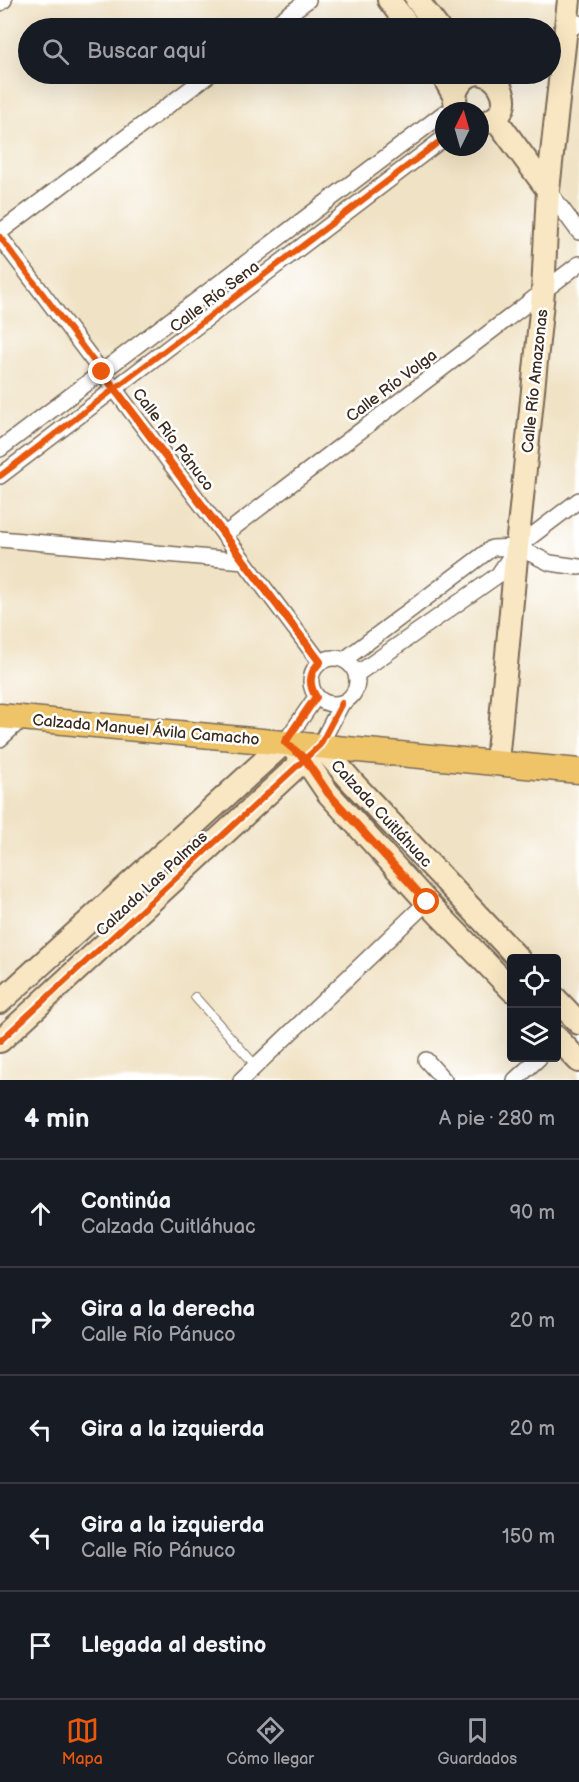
<!DOCTYPE html>
<html lang="es">
<head>
<meta charset="utf-8">
<style>
  :root { --surface:#171b24; --page:#20242c; --text:#f1f3f6; --muted:#9ea1a6; --line:#363941; --accent:#ea580c }
  body { margin:0; font-family:"Balsamiq Sans",sans-serif; background:var(--page); color:var(--text) }
  .controls { position:absolute; right:18px; bottom:18px; display:grid; overflow:hidden; border-radius:6px; box-shadow:0 6px 24px #0002 }
  .controls button { width:54px; height:54px; display:grid; place-items:center; padding:0; border:0; border-bottom:2px solid var(--line); background:var(--surface); color:var(--text); font:30px sans-serif }
  .compass { position:absolute; left:435px; top:102px; width:54px; height:54px; border-radius:50%; background:var(--surface); box-shadow:0 6px 24px #0002; rotate:5deg }
  .stop { position:absolute; width:18px; height:18px; margin:-14px; border:4px solid #ea580c; border-radius:50%; background:#fff }
  .stop.end { background:#ea580c; border-color:#fff; box-shadow:0 2px 6px #0008 }
  .list { margin:0; padding:0; list-style:none }
  h2 { display:flex; justify-content:space-between; align-items:center; height:78px; margin:0; padding:0 24px; font-size:26px }
  h2 small { font-size:20px; font-weight:400; color:var(--muted) }
  .list li { display:grid; grid-template-columns:39px 1fr auto; gap:18px; align-items:center; box-sizing:border-box; height:108px; padding:0 24px; border-top:2px solid var(--line) }
  .list b { display:block; font-size:22px; white-space:nowrap }
  .list p { margin:0; font-size:20px; white-space:nowrap; color:var(--muted) }
  .list em { font-size:20px; font-style:normal; color:var(--muted) }
  .icon { flex:none; width:33px; height:33px; fill:none; stroke:currentColor; stroke-width:2; stroke-linecap:round; stroke-linejoin:round }
  .map { position:relative; flex:none; width:579px; height:1080px; overflow:hidden }
  .search { position:absolute; background:var(--surface); box-shadow:0 6px 24px #0002; left:18px; right:18px; top:18px; height:66px; display:flex; align-items:center; gap:15px; box-sizing:border-box; padding:0 21px; border-radius:33px; color:var(--muted); font-size:22px }
  .sheet { height:618px; background:var(--surface) }
  nav { display:flex; justify-content:space-around; align-items:center; box-sizing:border-box; height:84px; border-top:2px solid var(--line); background:var(--surface); font-size:16px; color:var(--muted) }
  nav a { display:grid; justify-items:center; gap:3px }
  nav .on { color:var(--accent) }
  .map>svg:first-child { display:block }
  .lines { fill:none; stroke-linecap:round; stroke-linejoin:round }
  .lane-casing { stroke:#7a6a58; stroke-width:10 }
  .street-casing { stroke:#7a6a58; stroke-width:18 }
  .secondary-casing { stroke:#7a6a58; stroke-width:26 }
  .primary-casing { stroke:#7a6a58; stroke-width:27 }
  .lane { stroke:#fff; stroke-width:8 }
  .street { stroke:#fff; stroke-width:15 }
  .secondary { stroke:#f9e7c3; stroke-width:22 }
  .primary { stroke:#efc469; stroke-width:24 }
  .cycleway-casing { stroke:#fff; stroke-width:10 }
  .cycleway { stroke:#e8590c; stroke-width:6 }
  .route { stroke:#ea580c; stroke-width:8 }
  .labels { text-anchor:middle; stroke-width:5; stroke-linejoin:round; paint-order:stroke }
  .street-label { font-size:16px; fill:#3b2a1e; stroke:#fff }
</style>
</head>
<body>
<div class="map">
<svg width="579" height="1080" viewBox="0 0 579 1080">
  <rect width="100%" height="100%" fill="#fff"/>
  <filter id="ink" filterUnits="userSpaceOnUse"><feTurbulence type="fractalNoise" baseFrequency=".0167" numOctaves="2"/><feDisplacementMap in="SourceGraphic" scale="12" xChannelSelector="R" yChannelSelector="G"/><feConvolveMatrix kernelMatrix="1 2 1 2 8 2 1 2 1" color-interpolation-filters="sRGB"/></filter>
  <filter id="wash" filterUnits="userSpaceOnUse"><feTurbulence type="fractalNoise" baseFrequency=".008" numOctaves="4" result="noise"/><feDisplacementMap in="SourceGraphic" scale="24" xChannelSelector="R" yChannelSelector="G"/><feGaussianBlur stdDeviation="1.35" result="paint"/><feColorMatrix in="noise" values="0 0 0 0 0 0 0 0 0 0 0 0 0 0 0 0 0 1.4 0 .05"/><feComposite in="paint" operator="in"/></filter>
  <g filter="url(#wash)">
    <rect width="100%" height="100%" fill="#f0e2c4"/>
  </g>
  <g filter="url(#ink)">
    <g class="lines">
      <g class="lane-casing">
        <path id="lane" d="M195,997L256,1066"/>
      </g>
      <g class="street-casing">
        <path id="street" d="M0,3L4,0
          M270,28L308,0
          M550,44L579,23
          M498,83L510,74
          M548,190L579,232
          M0,232L210,74
          M0,237L320,662
          M0,449L444,113
          M0,476L444,138
          M224,535L579,264
          M0,539L244,561
          M311 681a23 23 0 1 1 46 0a23 23 0 1 1-46 0Z
          M344,660L492,548L517,547L550,563L579,567
          M357,674L498,575L517,547L579,500
          M0,739L23,718
          M285,742L316,697
          M320,745L342,703
          M426,1060L444,1080
          M241,1080L427,902
          M515,1080L539,1058"/>
      </g>
      <g class="secondary-casing">
        <path id="secondary" d="M389,0L410,28
          M417,0L438,28
          M442,74L455,97
          M458,111C454,102 453,93 460,84C487,48 532,114 480,124
          M495,118L548,190
          M497,762L517,547L543,292L548,190L569,0
          M556,999L579,1023
          M0,1002L285,742L305,759L328,793L427,902L512,990
          M556,1037L579,1061
          M0,1041L320,745L354,784L518,958"/>
      </g>
      <g class="primary-casing">
        <path id="primary" d="M0,716L579,771"/>
      </g>
      <use href="#lane" class="lane"/>
      <use href="#street" class="street"/>
      <use href="#secondary" class="secondary"/>
      <use href="#primary" class="primary"/>
      <g class="cycleway-casing">
        <path id="cycleway" d="M0,237L320,662
          M0,476L444,138
          M0,1041L320,745L342,703"/>
      </g>
      <use href="#cycleway" class="cycleway"/>
    </g>
  </g>
  <g class="lines" filter="url(#ink)">
    <path class="route" d="M102,372L320,662C309,673 308,684 316,697L285,742L305,759L328,793L427,902"/>
  </g>
  <g class="labels">
    <g class="street-label">
      <text transform="translate(214 296) rotate(-37)" y="6">Calle Río Sena</text>
      <text transform="translate(534 381) rotate(-84)" y="6">Calle Río Amazonas</text>
      <text transform="translate(391 385) rotate(-37)" y="6">Calle Río Volga</text>
      <text transform="translate(174 439) rotate(53)" y="6">Calle Río Pánuco</text>
      <text transform="translate(146 729) rotate(5)" y="6">Calzada Manuel Ávila Camacho</text>
      <text transform="translate(382 813) rotate(47)" y="6">Calzada Cuitláhuac</text>
      <text transform="translate(151 883) rotate(-43)" y="6">Calzada Las Palmas</text>
    </g>
  </g>
</svg>
<div class="controls">
<button><svg class="icon" aria-label="locate" viewBox="0 0 24 24"><circle cx="12" cy="12" r="6"/><path d="M12 2v4M12 18v4M2 12h4M18 12h4"/></svg></button>
<button><svg class="icon" aria-label="layers" viewBox="0 0 24 24"><path d="M12 4l9 5-9 5-9-5zM3 14l9 5 9-5"/></svg></button>
</div>
<svg class="compass" viewBox="-18 -18 36 36"><path d="M0-13l5 13h-10z" fill="#e53935"/><path d="M0 13l5-13h-10z" fill="#9ea1a6"/></svg>
<div class="stop" style="left:427px;top:902px"></div>
<div class="stop end" style="left:102px;top:372px"></div>
<div class="search"><svg class="icon" aria-label="search" viewBox="0 0 24 24"><circle cx="10" cy="10" r="6"/><path d="M15 15l6 6"/></svg>Buscar aquí</div>
</div>
<section class="sheet">
<h2>4 min<small>A pie · 280 m</small></h2>
<ul class="list">
<li><svg class="icon" aria-label="ahead" viewBox="0 0 24 24"><path d="M12 20V5M6 11l6-6 6 6"/></svg><div><b>Continúa</b><p>Calzada Cuitláhuac</p></div><em>90 m</em></li>
<li><svg class="icon" aria-label="right" viewBox="0 0 24 24"><path d="M7 20v-9h11M14 6l5 5-5 5"/></svg><div><b>Gira a la derecha</b><p>Calle Río Pánuco</p></div><em>20 m</em></li>
<li><svg class="icon" aria-label="left" viewBox="0 0 24 24"><path d="M17 20v-9H6M10 6l-5 5 5 5"/></svg><div><b>Gira a la izquierda</b></div><em>20 m</em></li>
<li><svg class="icon" aria-label="left" viewBox="0 0 24 24"><path d="M17 20v-9H6M10 6l-5 5 5 5"/></svg><div><b>Gira a la izquierda</b><p>Calle Río Pánuco</p></div><em>150 m</em></li>
<li><svg class="icon" aria-label="arrive" viewBox="0 0 24 24"><path d="M6 21V4h12l-3 4 3 4H6"/></svg><div><b>Llegada al destino</b></div></li>
</ul>
</section>
<nav>
<a class="on"><svg class="icon" aria-label="map" viewBox="0 0 24 24"><path d="M3 6l6-2 6 2 6-2v14l-6 2-6-2-6 2zM9 4v14M15 6v14"/></svg>Mapa</a>
<a><svg class="icon" aria-label="directions" viewBox="0 0 24 24"><path d="M12 3l9 9-9 9-9-9zM9 14v-3h6M13 9l2 2-2 2"/></svg>Cómo llegar</a>
<a><svg class="icon" aria-label="saved" viewBox="0 0 24 24"><path d="M7 4h10v16l-5-4-5 4z"/></svg>Guardados</a>
</nav>
</body>
</html>
